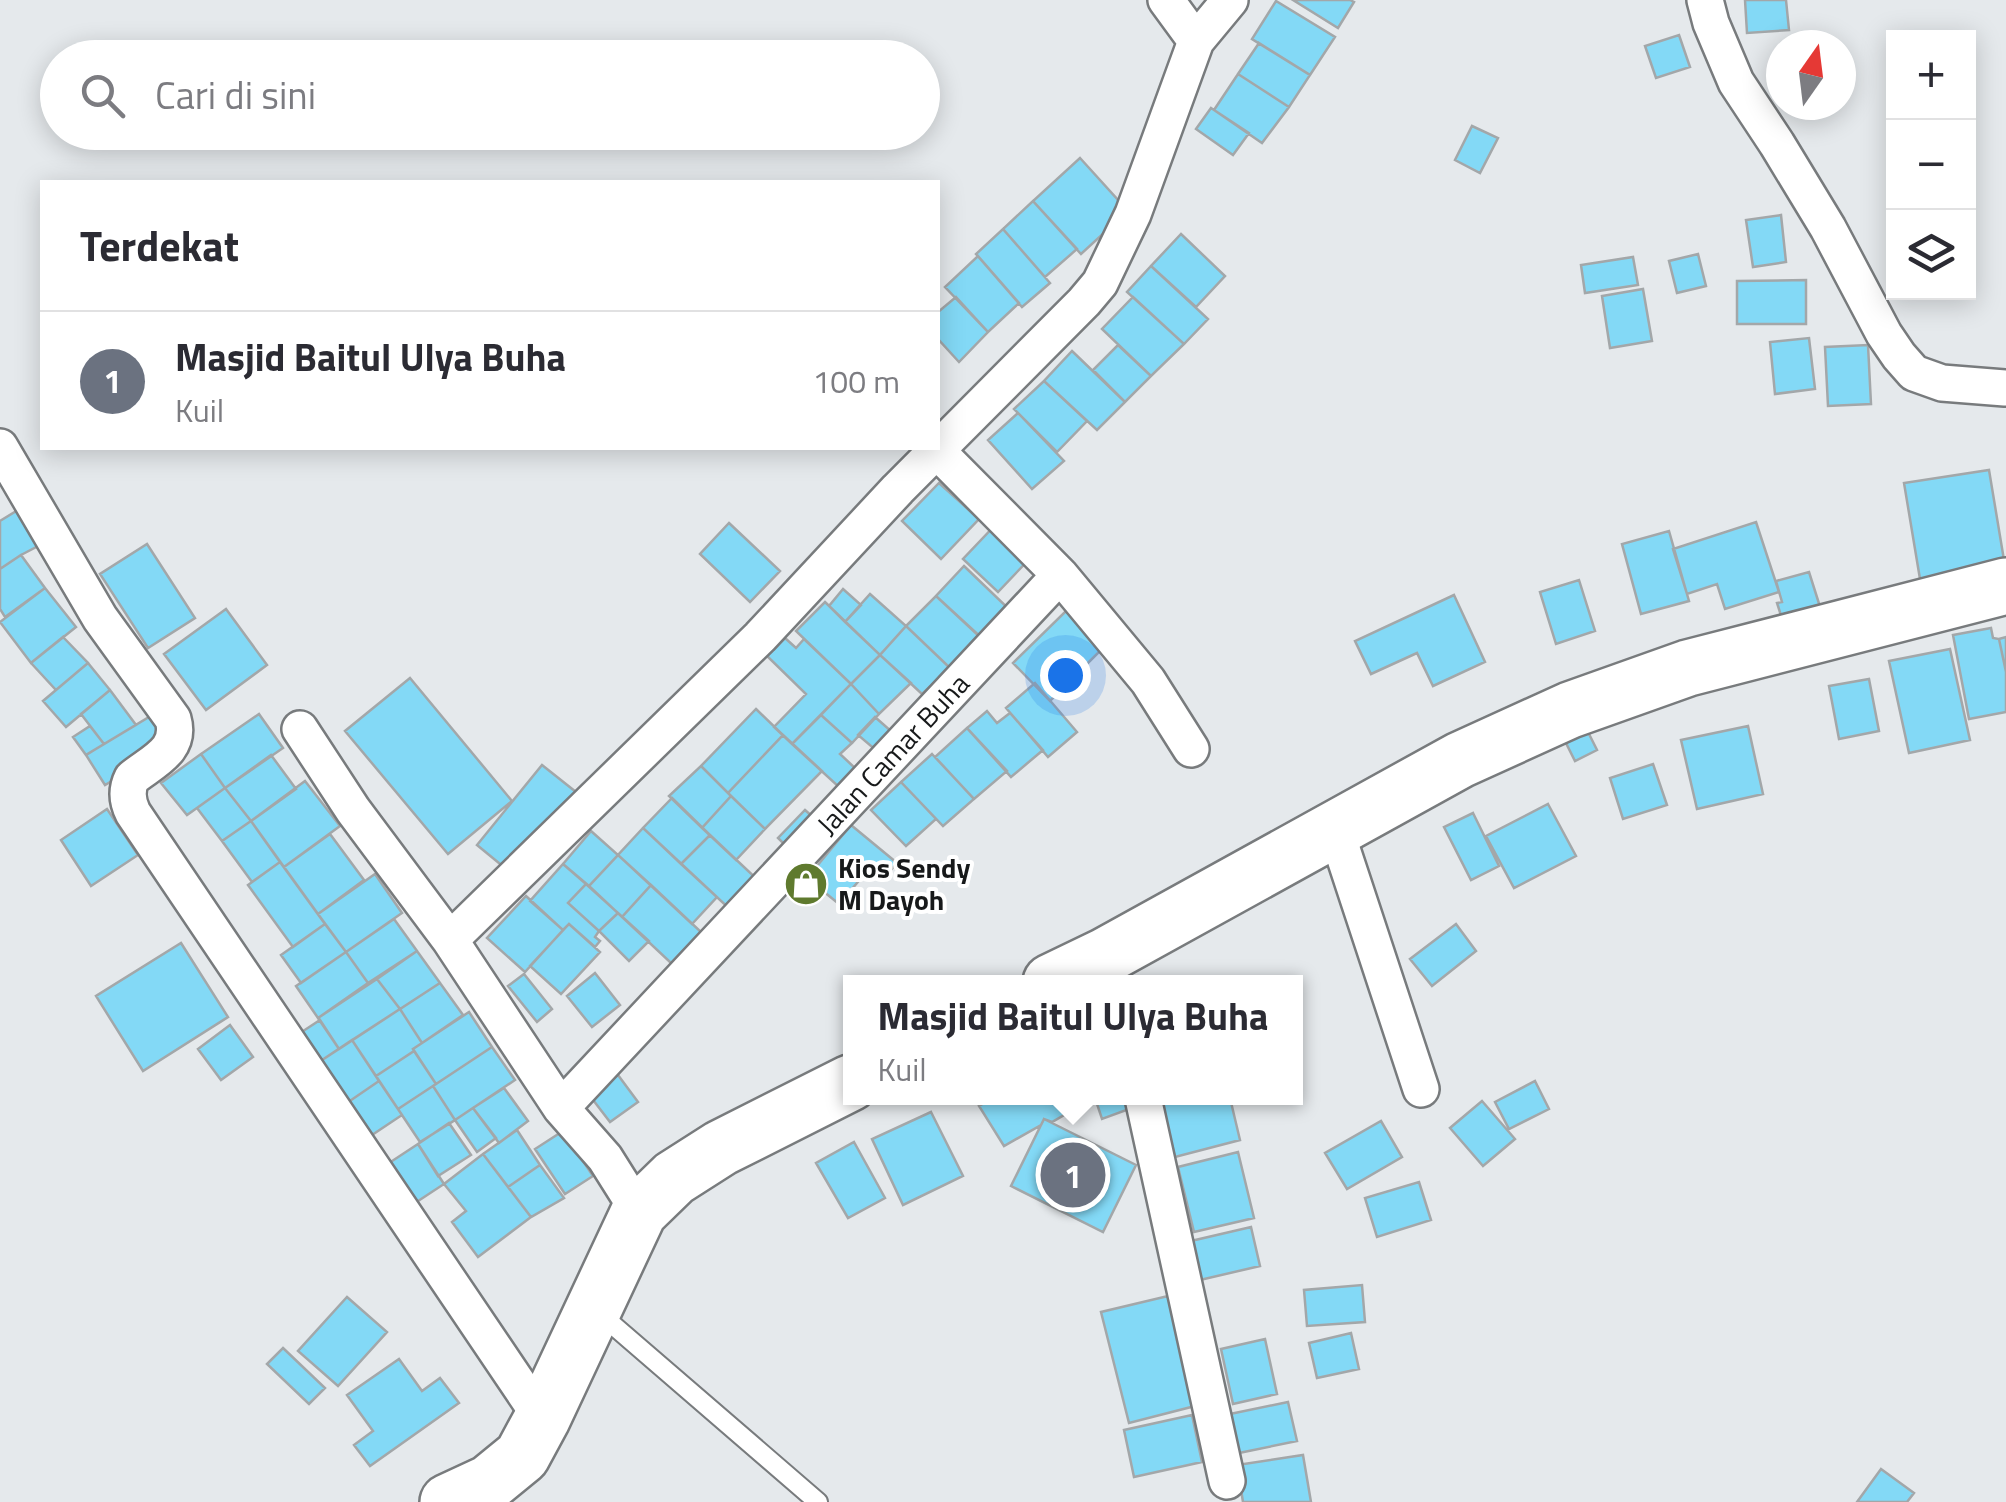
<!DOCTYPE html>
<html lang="id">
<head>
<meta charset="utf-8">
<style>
  :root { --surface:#fff; --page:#f2f2f3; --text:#2b2b33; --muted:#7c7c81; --line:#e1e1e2; --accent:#5f7a2e }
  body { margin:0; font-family:"Titillium Web",sans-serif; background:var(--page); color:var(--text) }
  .controls { position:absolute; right:30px; top:30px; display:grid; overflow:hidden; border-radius:0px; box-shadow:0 5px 25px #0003 }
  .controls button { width:90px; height:90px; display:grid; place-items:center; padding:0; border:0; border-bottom:2px solid var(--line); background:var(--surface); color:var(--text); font:50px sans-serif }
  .compass { position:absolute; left:1766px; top:30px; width:90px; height:90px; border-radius:50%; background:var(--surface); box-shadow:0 5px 25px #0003; rotate:14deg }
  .you { position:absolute; left:1065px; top:675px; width:35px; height:35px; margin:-25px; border:8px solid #fff; border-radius:50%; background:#1a73e8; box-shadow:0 0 0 15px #1a73e833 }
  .badge { display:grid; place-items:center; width:65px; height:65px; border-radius:50%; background:var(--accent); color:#fff; font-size:32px; font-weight:700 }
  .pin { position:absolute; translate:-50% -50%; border:5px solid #fff; box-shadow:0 2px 10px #0006 }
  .popup { position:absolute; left:843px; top:975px; width:460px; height:130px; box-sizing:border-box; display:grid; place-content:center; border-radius:0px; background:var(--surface); filter:drop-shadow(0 2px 8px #0005); font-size:32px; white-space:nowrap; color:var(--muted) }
  .popup b { font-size:38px; color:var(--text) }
  .popup::after { content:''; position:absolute; left:50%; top:100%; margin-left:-20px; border:20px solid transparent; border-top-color:var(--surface) }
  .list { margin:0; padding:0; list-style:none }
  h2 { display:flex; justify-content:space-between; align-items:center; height:130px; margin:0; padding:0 40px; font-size:42px }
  h2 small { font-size:32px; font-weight:400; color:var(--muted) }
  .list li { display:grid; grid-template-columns:65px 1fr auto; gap:30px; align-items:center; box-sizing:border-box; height:140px; padding:0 40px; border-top:2px solid var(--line) }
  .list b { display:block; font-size:38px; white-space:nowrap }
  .list p { margin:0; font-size:32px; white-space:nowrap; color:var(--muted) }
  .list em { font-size:32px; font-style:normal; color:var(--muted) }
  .icon { flex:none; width:55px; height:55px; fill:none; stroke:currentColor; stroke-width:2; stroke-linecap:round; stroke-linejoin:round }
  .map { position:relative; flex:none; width:2006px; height:1502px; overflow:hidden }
  .search { position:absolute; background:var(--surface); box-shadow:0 5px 25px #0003; left:40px; top:40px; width:900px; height:110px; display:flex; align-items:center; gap:25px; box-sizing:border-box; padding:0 35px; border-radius:55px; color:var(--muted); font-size:38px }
  .panel { position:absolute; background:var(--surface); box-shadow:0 5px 25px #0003; left:40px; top:180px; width:900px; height:270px; border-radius:0px }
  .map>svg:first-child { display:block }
  .building { fill:#83d9f6; stroke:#a3a7a9; stroke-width:2.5 }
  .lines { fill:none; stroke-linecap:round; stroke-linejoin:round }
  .lane-casing { stroke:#787b7d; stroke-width:22 }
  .street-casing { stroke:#787b7d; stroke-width:40 }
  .highway-casing { stroke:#787b7d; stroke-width:60 }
  .lane { stroke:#fff; stroke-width:18 }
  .street { stroke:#fff; stroke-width:35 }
  .highway { stroke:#fff; stroke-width:55 }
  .labels { text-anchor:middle; stroke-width:8; stroke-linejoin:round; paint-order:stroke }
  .street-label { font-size:28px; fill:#17191a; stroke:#fff }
  .poi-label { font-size:28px; font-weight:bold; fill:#17191a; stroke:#fff; text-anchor:start }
</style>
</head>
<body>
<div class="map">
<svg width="2006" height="1502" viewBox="0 0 2006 1502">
  <rect width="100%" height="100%" fill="#e5e9ec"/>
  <path class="building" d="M1293,0H1350L1354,2L1338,28Z
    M1745,0H1786L1789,30L1747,33Z
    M1276,1L1335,37L1310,75L1252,39Z
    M1679,35L1690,67L1656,78L1645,46Z
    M1259,43L1310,75L1289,107L1238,74Z
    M1238,74L1289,107L1262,143L1214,110Z
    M1211,108L1249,133L1233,155L1196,129Z
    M1472,126L1498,138L1480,173L1455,160Z
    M1080,158L1128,211L1081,254L1033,201Z
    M1033,201L1077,249L1045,277L1003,229Z
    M1781,215L1786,262L1753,267L1746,220Z
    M1003,229L1050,283L1022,307L976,254Z
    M1181,234L1225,276L1196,307L1151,266Z
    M1698,254L1706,286L1677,293L1669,261Z
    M978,256L1019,303L988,332L945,287Z
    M1633,257L1638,285L1585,293L1581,265Z
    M1151,266L1208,319L1184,344L1127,292Z
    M1806,280V324H1737V281Z
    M1643,289L1652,341L1610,348L1602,296Z
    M956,297L988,332L959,362L938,339V312Z
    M1133,297L1184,344L1151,376L1102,329Z
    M1809,338L1815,389L1775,394L1770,342Z
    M1118,345L1151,376L1125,402L1093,370Z
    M1868,345L1871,404L1828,406L1825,347Z
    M1072,351L1125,402L1097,430L1044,381Z
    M1044,381L1087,421L1057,452L1014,409Z
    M1018,413L1064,461L1032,489L988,440Z
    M1989,470L2006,572L1921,585L1904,483Z
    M939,483L979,519L941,559L902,521Z
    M18,510L40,545L21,555L0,569V521Z
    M1001,519L1036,552L998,592L963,559Z
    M1756,522L1779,592L1725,609L1717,584L1687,594L1673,549Z
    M729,523L780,571L750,602L700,554Z
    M1669,531L1689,601L1641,614L1622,544Z
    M147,544L195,618L148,648L100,574Z
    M21,555L45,588L5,617L0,609V569Z
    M964,566L1012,612L985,641L936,596Z
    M1809,572L1822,613L1784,625L1777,603L1782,602L1776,581Z
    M1579,580L1595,631L1556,644L1540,592Z
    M45,588L76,627L31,663L0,622Z
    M843,589L861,605L845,622L829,606Z
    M870,594L906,626L880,655L845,622Z
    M1454,595L1485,662L1433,686L1417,653L1371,674L1355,641Z
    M936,596L980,637L950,668L906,626Z
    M825,602L880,655L851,684L796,631Z
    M226,609L267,665L206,710L164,654Z
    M1066,611L1103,648L1050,701L1013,663Z
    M906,626L950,668L922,694L880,655Z
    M1991,628L1993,638L1999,639L2006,672V712L1969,719L1953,635Z
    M63,637L88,663L56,690L31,663Z
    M2006,637V672L1999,639Z
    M785,638L796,648L804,639L851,684L792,744L774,727L806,694L767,656Z
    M1950,649L1970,740L1909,753L1889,661Z
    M880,655L911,683L879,714L851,684Z
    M88,663L110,690L66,727L43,701Z
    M410,678L512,801L448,854L345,731Z
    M1869,679L1879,731L1839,739L1829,686Z
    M1035,683L1077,732L1048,757L1006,708Z
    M851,684L879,714L852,743L821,715Z
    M110,690L136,725L104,744L81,714Z
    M756,709L783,735L728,793L701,766Z
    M987,711L997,723L1010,713L1043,750L1011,777L967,728Z
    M154,714L173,745L105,785L86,755Z
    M259,714L283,748L225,788L201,754Z
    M821,715L852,743L840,754L856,769L839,787L792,744Z
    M875,717L900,739L884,757L858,735Z
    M1582,720L1597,750L1575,761L1560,731Z
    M90,726L104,744L86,755L73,737Z
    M1748,726L1763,794L1697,809L1681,740Z
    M967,728L1007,771L974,799L935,757Z
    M783,735L822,771L765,829L728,793Z
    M201,754L225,788L187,815L161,783Z
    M932,754L974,799L943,826L901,782Z
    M271,755L296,789L251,821L225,788Z
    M1653,764L1667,805L1623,819L1610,778Z
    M542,765L576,792L511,873L477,845Z
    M701,766L731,796L702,828L669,796Z
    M305,781L340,826L284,867L251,821Z
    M901,782L936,819L906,846L871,810Z
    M225,788L251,821L222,841L197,808Z
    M731,796L765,829L736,860L702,828Z
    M672,798L710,835L681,864L643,828Z
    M1548,804L1576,856L1514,888L1486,836Z
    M107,809L138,855L91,886L61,840Z
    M805,810L822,825L794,854L778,838Z
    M1473,813L1499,866L1471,880L1444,827Z
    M251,821L280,862L252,882L222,841Z
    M851,825L897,863L882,880L869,869L839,904L807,878Z
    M643,828L717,897L692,924L618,855Z
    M591,831L618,855L589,886L563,864Z
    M330,834L364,880L318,914L284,867Z
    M710,835L761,883L733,912L681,864Z
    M618,855L651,885L622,917L589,886Z
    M280,862L325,924L293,947L248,885Z
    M563,864L586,884L568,903L599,931L595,937L600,941L595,947L569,924L563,930L530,901Z
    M375,874L402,913L346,952L318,914Z
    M586,884L618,913L599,931L568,903Z
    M651,885L701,932L671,963L622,917Z
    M526,896L563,930L525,972L487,938Z
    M618,913L649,941L629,961L599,931Z
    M394,919L417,951L368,983L346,952Z
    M325,924L346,952L301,983L281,955Z
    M569,924L600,952L561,994L530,966Z
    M1456,924L1476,951L1432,986L1410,959Z
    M181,943L228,1017L143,1071L96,996Z
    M417,951L440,983L400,1009L377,979Z
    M346,952L368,983L318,1018L296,986Z
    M595,973L620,1005L592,1027L567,996Z
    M524,974L552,1009L537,1022L508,986Z
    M377,979L400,1009L339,1049L318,1018Z
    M440,983L463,1015L422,1043L400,1009Z
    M400,1009L422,1043L413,1049L414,1051L376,1076L352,1040Z
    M469,1012L492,1047L436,1084L413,1049Z
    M320,1020L339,1049L313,1066L294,1037Z
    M230,1025L253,1057L221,1080L198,1049Z
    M352,1040L379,1081L341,1107L313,1066Z
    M492,1047L515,1080L455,1120L433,1086Z
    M414,1051L436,1084L398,1109L376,1076Z
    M618,1075L638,1102L610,1122L590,1096Z
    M379,1081L402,1115L363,1141L341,1107Z
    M1535,1081L1549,1109L1509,1129L1495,1102Z
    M433,1086L455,1120L420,1142L398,1109Z
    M504,1088L528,1121L499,1143L473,1108Z
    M993,1098H1088L1090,1100L1052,1122L1044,1119L1041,1125L1004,1146L979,1106Z
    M1095,1098H1137L1140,1105L1102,1119Z
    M1187,1098H1230L1240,1140L1175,1157L1161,1104Z
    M1482,1101L1515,1139L1483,1166L1450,1128Z
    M473,1108L496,1138L477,1152L455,1120Z
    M931,1112L963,1176L903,1205L872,1139Z
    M1044,1119L1136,1165L1103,1232L1011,1186Z
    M1381,1121L1402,1157L1347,1189L1325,1153Z
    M449,1123L471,1155L438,1176L418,1144Z
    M517,1130L540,1165L508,1187L483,1154Z
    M563,1131L593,1176L565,1194L535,1149Z
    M854,1142L885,1198L848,1218L816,1163Z
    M418,1144L444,1184L412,1205L386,1165Z
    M1238,1152L1254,1218L1194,1232L1178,1167Z
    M483,1154L531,1217L478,1257L452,1222L466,1211L444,1184Z
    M540,1165L564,1198L531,1217L508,1187Z
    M1419,1182L1431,1220L1377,1237L1365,1198Z
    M1251,1227L1260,1266L1200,1280L1191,1241Z
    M1362,1285L1365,1322L1307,1326L1304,1290Z
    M1168,1296L1195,1406L1129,1423L1101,1312Z
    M347,1297L387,1332L338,1386L298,1351Z
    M1351,1333L1359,1369L1317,1378L1309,1343Z
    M1265,1339L1277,1394L1233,1404L1221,1349Z
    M283,1348L325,1388L309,1404L267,1364Z
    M399,1359L422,1391L440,1378L459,1403L370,1466L354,1445L373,1431L347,1395Z
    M1288,1402L1297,1441L1239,1453L1230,1414Z
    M1192,1415L1202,1462L1134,1477L1124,1430Z
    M1303,1455L1311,1502H1243L1237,1465Z
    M1881,1469L1914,1493L1907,1502H1857Z"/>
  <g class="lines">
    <g class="lane-casing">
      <path id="lane" d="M599,1313L818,1502"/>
    </g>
    <g class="street-casing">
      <path id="street" d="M1705,0L1711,23L1736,82L1777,144L1828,228L1884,334L1899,356L1914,373L1942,383L2005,388
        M1196,41L1230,0
        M0,447L100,618L173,719C182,750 153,761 132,778C126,790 127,801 133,813L542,1419
        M1060,575L1148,681L1191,749
        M300,729L353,810L450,940L561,1108L605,1158L639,1212
        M1335,828L1421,1089
        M450,940L760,637L898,489L1084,302L1100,283L1133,214L1196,41L1166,0
        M1143,1098L1227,1481
        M561,1108L1060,575L937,451"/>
    </g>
    <g class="highway-casing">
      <path id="highway" d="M1051,982L1105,956L1460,760L1570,710L1688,668L2006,586
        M448,1502L489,1483L522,1456L542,1419L639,1212L674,1178L721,1148L850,1083"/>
    </g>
    <use href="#lane" class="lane"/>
    <use href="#street" class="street"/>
    <use href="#highway" class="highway"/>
  </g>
  <defs>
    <g id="shop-disc" transform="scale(2.25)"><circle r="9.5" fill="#5f7a2e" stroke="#fff"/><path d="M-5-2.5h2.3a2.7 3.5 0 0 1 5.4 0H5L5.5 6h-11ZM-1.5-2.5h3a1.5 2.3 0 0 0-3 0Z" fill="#fff"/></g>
  </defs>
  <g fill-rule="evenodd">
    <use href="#shop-disc" x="806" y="884"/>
  </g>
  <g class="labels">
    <g class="street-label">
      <text transform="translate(893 754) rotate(-47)" y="10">Jalan Camar Buha</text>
    </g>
    <g class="poi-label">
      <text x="838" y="878">Kios Sendy<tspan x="838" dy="32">M Dayoh</tspan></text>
    </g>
  </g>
</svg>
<div class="controls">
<button>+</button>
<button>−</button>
<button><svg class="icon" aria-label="layers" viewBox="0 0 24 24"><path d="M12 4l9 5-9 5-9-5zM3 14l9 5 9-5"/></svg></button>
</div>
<svg class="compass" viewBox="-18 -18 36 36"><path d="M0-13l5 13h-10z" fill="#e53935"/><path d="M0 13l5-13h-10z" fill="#7c7c81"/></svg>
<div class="you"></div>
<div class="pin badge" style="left:1073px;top:1175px;background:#6b7280">1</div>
<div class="popup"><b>Masjid Baitul Ulya Buha</b>Kuil</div>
<div class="search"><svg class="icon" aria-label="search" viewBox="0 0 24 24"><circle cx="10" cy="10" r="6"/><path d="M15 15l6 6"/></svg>Cari di sini</div>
<section class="panel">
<h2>Terdekat<small></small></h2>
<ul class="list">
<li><span class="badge" style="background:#6b7280">1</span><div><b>Masjid Baitul Ulya Buha</b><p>Kuil</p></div><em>100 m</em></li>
</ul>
</section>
</div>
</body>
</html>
